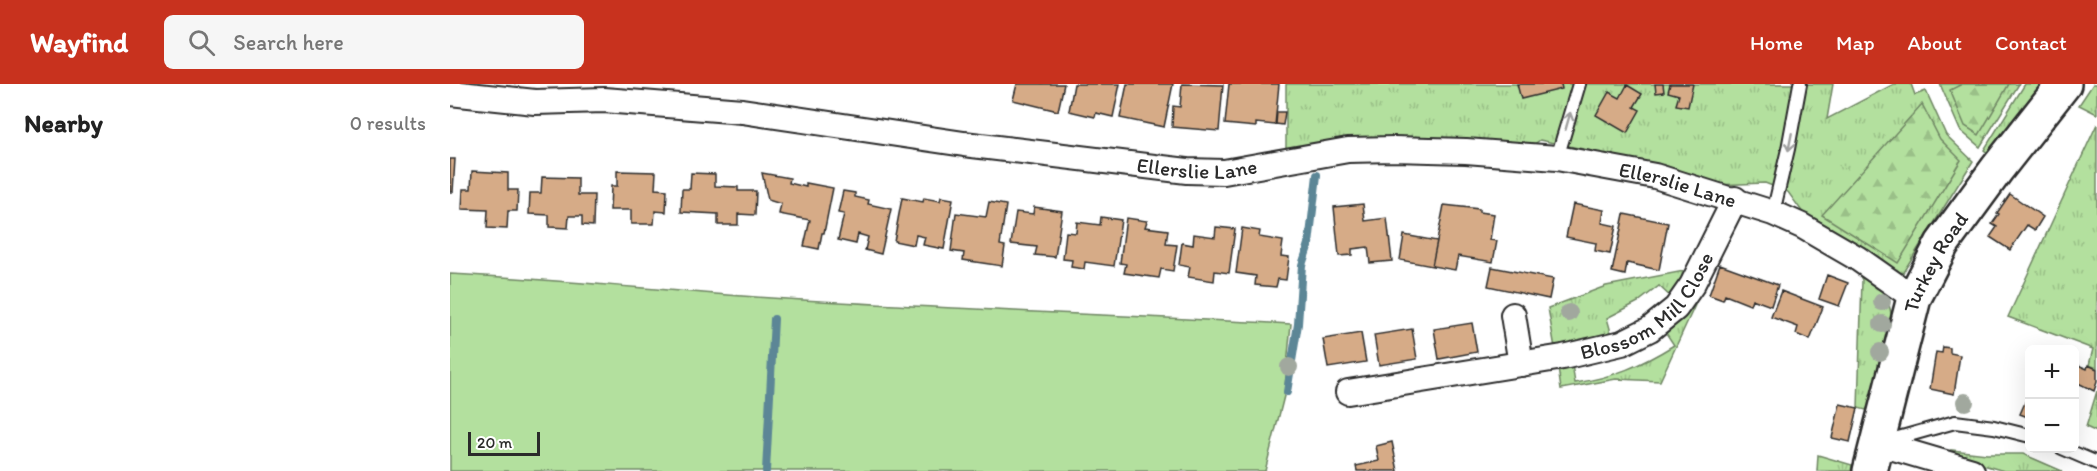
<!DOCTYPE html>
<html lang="en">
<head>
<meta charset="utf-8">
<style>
  :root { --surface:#fff; --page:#f6f6f6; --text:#222; --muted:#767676; --line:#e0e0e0; --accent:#c8321e }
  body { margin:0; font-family:Itim,sans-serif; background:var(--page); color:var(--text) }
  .controls { position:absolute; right:18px; bottom:18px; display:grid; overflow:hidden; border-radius:9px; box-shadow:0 6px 24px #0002 }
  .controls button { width:54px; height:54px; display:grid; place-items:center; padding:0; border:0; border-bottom:2px solid var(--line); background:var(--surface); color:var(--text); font:30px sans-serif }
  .scale { position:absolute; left:18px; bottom:15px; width:72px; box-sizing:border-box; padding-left:6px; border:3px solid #2b2b2b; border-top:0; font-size:16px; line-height:21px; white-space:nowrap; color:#2b2b2b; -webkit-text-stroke:4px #fff; paint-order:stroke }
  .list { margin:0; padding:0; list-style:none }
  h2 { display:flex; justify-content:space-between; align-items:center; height:78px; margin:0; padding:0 24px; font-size:26px }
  h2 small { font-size:20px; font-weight:400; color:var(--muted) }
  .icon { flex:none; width:33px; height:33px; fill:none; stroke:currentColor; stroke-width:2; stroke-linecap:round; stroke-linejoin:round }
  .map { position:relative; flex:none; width:1647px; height:387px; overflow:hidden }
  header { display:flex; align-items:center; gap:36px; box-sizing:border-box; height:84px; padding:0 30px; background:var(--accent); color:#fff }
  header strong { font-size:28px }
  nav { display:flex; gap:33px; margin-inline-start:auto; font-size:21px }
  .search { width:420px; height:54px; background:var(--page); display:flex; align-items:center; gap:15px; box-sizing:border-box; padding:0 21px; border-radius:9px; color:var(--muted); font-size:22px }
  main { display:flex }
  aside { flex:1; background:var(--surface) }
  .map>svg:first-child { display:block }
  .grass { fill:url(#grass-tufts); stroke:#6f8664; stroke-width:1.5 }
  .forest { fill:url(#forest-firs); stroke:#6f8664; stroke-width:1.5 }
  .green { fill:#b3e09e; stroke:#6f8664; stroke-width:1.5 }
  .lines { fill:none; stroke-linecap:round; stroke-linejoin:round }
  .stream { stroke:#5c8696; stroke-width:8 }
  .building { fill:#d6ab87; stroke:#2b2b2b; stroke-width:1.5 }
  .lane-casing { stroke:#2b2b2b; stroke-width:16 }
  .street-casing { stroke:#2b2b2b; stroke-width:28 }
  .secondary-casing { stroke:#2b2b2b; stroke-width:38 }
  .lane { stroke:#fff; stroke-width:12 }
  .street { stroke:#fff; stroke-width:24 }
  .secondary { stroke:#fff; stroke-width:33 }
  .tree { fill:#a1a89e }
  .oneway { stroke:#a0a0a0 }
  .labels { text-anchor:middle; stroke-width:4.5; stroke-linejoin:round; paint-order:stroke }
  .street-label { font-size:21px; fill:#2b2b2b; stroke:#fff }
</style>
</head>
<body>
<header>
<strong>Wayfind</strong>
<div class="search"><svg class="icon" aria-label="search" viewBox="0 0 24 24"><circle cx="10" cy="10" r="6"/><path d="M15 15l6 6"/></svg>Search here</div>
<nav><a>Home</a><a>Map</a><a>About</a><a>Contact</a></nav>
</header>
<main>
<aside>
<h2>Nearby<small>0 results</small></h2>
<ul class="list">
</ul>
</aside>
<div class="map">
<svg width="1647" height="387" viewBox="0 0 1647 387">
  <defs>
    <pattern id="grass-tufts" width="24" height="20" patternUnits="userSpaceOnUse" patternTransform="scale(1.5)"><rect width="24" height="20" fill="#b3e09e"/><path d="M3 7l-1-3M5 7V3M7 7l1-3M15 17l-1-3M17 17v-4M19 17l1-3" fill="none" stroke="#9ac088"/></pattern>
    <pattern id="forest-firs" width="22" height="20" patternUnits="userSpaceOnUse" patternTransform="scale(1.5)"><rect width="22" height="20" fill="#b3e09e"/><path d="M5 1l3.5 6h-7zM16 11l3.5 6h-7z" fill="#9ac088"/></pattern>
  </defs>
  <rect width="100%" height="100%" fill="#fff"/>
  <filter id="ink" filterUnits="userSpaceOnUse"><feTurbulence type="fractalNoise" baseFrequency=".0167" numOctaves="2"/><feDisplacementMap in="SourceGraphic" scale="12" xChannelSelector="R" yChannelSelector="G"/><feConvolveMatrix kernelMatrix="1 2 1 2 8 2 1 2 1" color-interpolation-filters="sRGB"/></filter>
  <g filter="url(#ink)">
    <path class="grass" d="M836,0H1383L1377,35L1444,0H1461L1465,11L1476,7L1496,51L1523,77L1452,190L1443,187L1356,133L1338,108L1315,99L1264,101L1138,66L1090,56L1083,61L836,67Z
      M1490,0H1569L1530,63L1510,46Z
      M1575,0H1602L1539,70L1534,66Z
      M1643,0H1647V30L1629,21Z
      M1647,40V284L1639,281L1643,265L1558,233Z
      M1239,186L1222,214L1209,202L1188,218L1157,234L1162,252L1105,264L1098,224L1156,202Z
      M1407,187L1431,204L1439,220L1442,234L1429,306L1416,326L1408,324L1412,196Z
      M1246,219L1210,297L1166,295L1111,305L1108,284L1122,281L1125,299C1162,294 1192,281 1224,261L1214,246Z
      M1647,307V348L1636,343Z
      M1502,366L1537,370H1573L1612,387H1554L1516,376Z
      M1368,371L1402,381L1401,387H1367Z"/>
    <path class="forest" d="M1512,0H1559L1529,51L1515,42L1500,6Z
      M1472,20L1490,55L1511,76L1448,179L1372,131Z"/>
    <path class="green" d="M0,190C107,195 214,207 321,214C494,225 668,231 841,240L834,312L815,387H0Z"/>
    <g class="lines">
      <path class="stream" d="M837,308L848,240L852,181L859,160L867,91
        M316,387L324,235"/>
    </g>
    <path class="building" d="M567,0H614L608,27L563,16Z
      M624,0H670L663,33L646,29L645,33L619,27Z
      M677,0H723L714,43L670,34Z
      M732,0L773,1L769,47L722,43L723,22L730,23Z
      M779,0H829L825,41L806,39V43L775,40Z
      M1067,0H1111L1112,5L1071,15Z
      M1205,0H1213L1214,8L1206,9Z
      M1220,0H1243L1238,23L1226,21L1229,11L1218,8Z
      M1177,1L1192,10L1184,23L1190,26L1177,49L1146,31L1159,8L1170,14Z
      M827,28H835L833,41L826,40Z
      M0,75H5L3,108H0Z
      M22,87L58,89V106H68L67,127H58L57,145L37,144L38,126L12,125L13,105H21Z
      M167,87L206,88L205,105L217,106L216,128L205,127L204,140H181V126H160L161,102H167Z
      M241,89L265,90V102L288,103V107H306L305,131L288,130V141H268V130L231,128L232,105H240Z
      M312,89L340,94L339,99L356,103V99L383,104L374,149H372L369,165L354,162L360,136L329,130L331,120L318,116Z
      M92,93L128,94V111H144L143,142L132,141V132H119L118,144L99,143V131L79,130L80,109H91Z
      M393,107L405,109V113L419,116L418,120L441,125L431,170L415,166L418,153L408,150L406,160L388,156L394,130L388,129Z
      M1560,110L1593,133L1585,146L1577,141L1560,166L1540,153L1547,143L1542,140L1549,130L1547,129Z
      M491,113L503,115L494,165L473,161L475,153L466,151L464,161L444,157L452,114L473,118L474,114L490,117Z
      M539,118L556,121L550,161L555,162L552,182L513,176L514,169L501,167L506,129L536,133Z
      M913,120L915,137L937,134L942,177L920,179L918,163L902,165V171L889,172L884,123Z
      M1123,120L1154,126L1152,139L1166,142L1160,170L1145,167L1146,159L1116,153Z
      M994,121L1029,125V128L1044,130L1040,156L1047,157L1043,178L1008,172L1005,186L982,182Z
      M584,123L612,127L605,173L585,171L587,163L561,160L566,128L583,130Z
      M1174,130L1218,139L1209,186L1177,179L1175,191L1162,188Z
      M651,133L671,136L664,182L635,178L634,185L621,183L622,176L613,175L616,148L626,149L627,138L650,141Z
      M676,134L697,137L695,143L718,146L716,160L727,161L723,187L711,185L709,194L674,189L676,180L670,179Z
      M766,143L785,145L779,189L765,187L764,197L738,193L740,183L729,181L732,159L743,161L744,150L765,153Z
      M792,144L810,147L809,153L833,157L831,172L839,173L836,196L828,195L826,203L805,201L806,192L786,189Z
      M954,151L987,157L982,182L950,176Z
      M1270,180L1328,201L1321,222L1302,215L1300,221L1275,211L1273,216L1259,211Z
      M1042,183L1103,195L1099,215L1038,202Z
      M1377,191L1398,199L1389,222L1369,215Z
      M1331,207L1373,223L1360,256L1346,250L1348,243L1321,233Z
      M1022,239L1027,268L989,275L984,245Z
      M962,245L967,275L929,281L924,251Z
      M911,249L916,278L878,284L873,255Z
      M1493,263L1500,264V269L1510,271L1504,310L1480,305L1486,268L1492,269Z
      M1626,280L1637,285L1638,281L1647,285V298L1644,307L1624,297Z
      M1580,307V334L1570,330Z
      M1390,320L1408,324L1400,358L1382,354Z
      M942,358L948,387H907L906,382L929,377L926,362Z"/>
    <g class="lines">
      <g class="lane-casing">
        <path id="lane" d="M1107,74L1129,0
          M1323,129L1338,65L1350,0
          M1434,358L1505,338L1544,343L1580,352
          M1612,364L1647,379"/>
      </g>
      <g class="street-casing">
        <g id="street">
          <path id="s1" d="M0,9L85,18L154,16L292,27L514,60L737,87L774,88L898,66L944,65L1016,67L1107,74L1205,92L1323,129L1352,142L1407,174L1464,214"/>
          <path d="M1063,231L1071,280"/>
          <path id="s2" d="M898,308L1113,273L1172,259L1200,245L1226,224L1242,201L1285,115"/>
          <path d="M1427,359L1522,387"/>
        </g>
      </g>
      <g class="secondary-casing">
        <g id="secondary">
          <path id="s3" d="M1420,387L1464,214L1492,160L1547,85L1614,0"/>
        </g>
      </g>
      <use href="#lane" class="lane"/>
      <use href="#street" class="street"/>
      <use href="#secondary" class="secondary"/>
    </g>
    <g class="tree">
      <circle cx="1432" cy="218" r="9"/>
      <circle cx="1119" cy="229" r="9"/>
      <circle cx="1432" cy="240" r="9"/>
      <circle cx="1430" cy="268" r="9"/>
      <circle cx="839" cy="283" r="9"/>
      <circle cx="1515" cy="318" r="9"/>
    </g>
    <defs><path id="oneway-shaft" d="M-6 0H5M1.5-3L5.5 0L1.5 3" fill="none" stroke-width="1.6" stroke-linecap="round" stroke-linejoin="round" transform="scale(1.5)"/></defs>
    <g class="oneway">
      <use href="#oneway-shaft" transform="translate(1118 37) rotate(-74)"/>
      <use href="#oneway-shaft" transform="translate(1340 58) rotate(101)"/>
    </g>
  </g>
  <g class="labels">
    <g class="street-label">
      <text dy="7" stroke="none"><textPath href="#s1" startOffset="752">Ellerslie Lane</textPath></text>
      <text dy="7" stroke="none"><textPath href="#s1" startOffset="1238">Ellerslie Lane</textPath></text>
      <text dy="7" stroke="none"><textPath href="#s3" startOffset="220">Turkey Road</textPath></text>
      <text dy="7" stroke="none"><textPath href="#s2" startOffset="321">Blossom Mill Close</textPath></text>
    </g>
  </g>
</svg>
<div class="controls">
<button>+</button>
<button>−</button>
</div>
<div class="scale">20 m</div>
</div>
</main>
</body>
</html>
